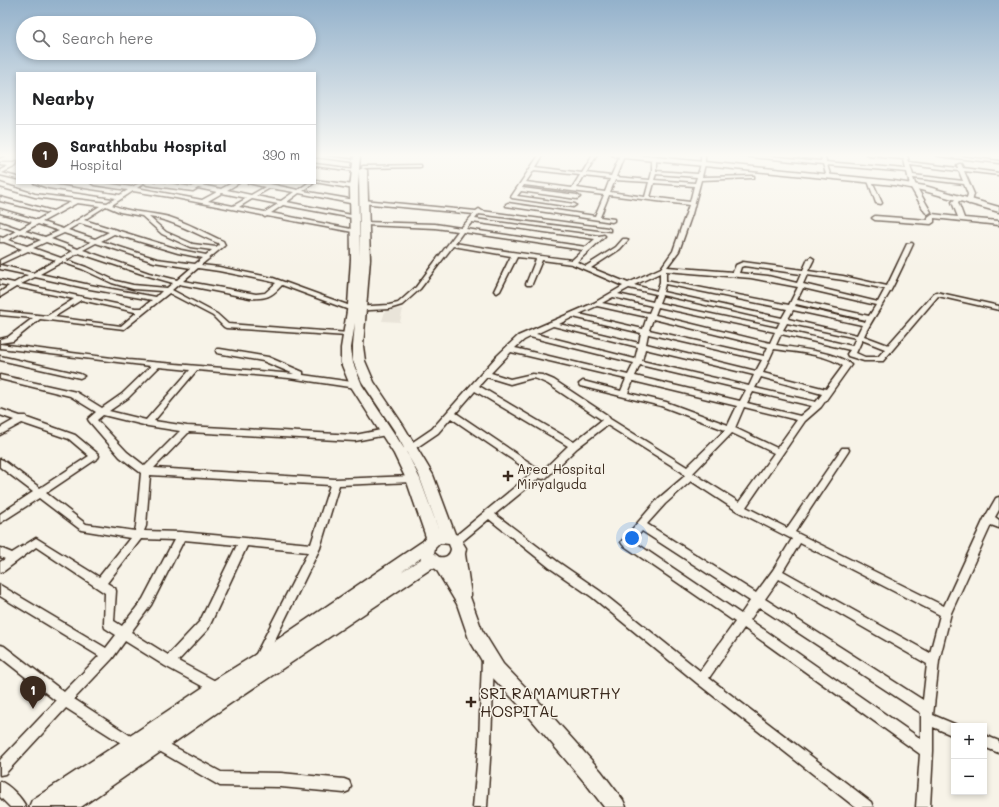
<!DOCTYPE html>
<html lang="en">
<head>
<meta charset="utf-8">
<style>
  :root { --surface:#fff; --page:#f6f6f6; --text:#202124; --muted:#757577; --line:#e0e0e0; --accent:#3b2a1e }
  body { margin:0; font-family:Mali,sans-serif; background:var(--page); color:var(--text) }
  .controls { position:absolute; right:12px; bottom:12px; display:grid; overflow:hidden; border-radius:0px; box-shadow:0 2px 6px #0003 }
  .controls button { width:36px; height:36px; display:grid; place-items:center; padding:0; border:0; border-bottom:1px solid var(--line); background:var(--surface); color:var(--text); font:20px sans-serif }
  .you { position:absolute; left:632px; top:538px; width:14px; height:14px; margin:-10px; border:3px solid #fff; border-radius:50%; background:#1a73e8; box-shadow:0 0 0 6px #1a73e833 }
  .badge { display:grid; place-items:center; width:26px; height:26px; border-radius:50%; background:var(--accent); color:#fff; font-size:13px; font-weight:700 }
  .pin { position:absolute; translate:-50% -33px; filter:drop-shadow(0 1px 2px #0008) }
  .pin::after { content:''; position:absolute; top:21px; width:14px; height:12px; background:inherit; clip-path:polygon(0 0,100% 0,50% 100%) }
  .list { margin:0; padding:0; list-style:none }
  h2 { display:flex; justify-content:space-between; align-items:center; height:52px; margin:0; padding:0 16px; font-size:17px }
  h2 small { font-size:13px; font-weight:400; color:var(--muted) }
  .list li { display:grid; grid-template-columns:26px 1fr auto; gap:12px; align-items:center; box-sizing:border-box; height:60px; padding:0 16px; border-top:1px solid var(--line) }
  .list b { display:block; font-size:15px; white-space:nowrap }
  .list p { margin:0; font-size:13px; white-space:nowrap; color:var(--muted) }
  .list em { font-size:13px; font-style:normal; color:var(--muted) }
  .icon { flex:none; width:22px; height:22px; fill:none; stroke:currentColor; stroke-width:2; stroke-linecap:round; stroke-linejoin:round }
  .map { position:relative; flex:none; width:999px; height:807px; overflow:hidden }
  .search { position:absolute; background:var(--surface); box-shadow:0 2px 6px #0003; left:16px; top:16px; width:300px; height:44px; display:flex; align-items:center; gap:10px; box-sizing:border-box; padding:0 14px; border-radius:22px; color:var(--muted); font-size:15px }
  .panel { position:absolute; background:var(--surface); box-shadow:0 2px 6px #0003; left:16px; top:72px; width:300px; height:112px; border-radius:0px }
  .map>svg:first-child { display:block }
  .built { fill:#e9e4d9 }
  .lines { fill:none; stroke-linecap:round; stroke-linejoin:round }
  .street-casing { stroke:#3b2a1e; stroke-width:3 }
  .secondary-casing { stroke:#3b2a1e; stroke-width:3 }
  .street { fill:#f7f3e8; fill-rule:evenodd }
  .secondary { fill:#f7f3e8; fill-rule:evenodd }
  .poi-dot { fill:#3b2a1e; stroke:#f7f3e8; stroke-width:1.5 }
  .labels { text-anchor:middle; stroke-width:3; stroke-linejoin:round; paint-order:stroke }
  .poi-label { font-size:13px; fill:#3b2a1e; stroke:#f7f3e8; text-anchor:start }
  .near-poi-label { font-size:16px; fill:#3b2a1e; stroke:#f7f3e8; text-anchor:start }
</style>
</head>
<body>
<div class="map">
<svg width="999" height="807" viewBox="0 0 999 807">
  <rect width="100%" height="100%" fill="#f7f3e8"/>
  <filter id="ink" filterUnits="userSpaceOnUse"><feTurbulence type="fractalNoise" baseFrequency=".025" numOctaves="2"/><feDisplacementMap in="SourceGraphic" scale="8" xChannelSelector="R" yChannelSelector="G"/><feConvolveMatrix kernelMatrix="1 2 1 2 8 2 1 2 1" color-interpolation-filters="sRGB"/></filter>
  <g filter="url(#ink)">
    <path class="built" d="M386,308L403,309L400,322L382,321Z"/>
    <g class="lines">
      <g class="street-casing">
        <path id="street" d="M0,155H5L0,157Z
          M315,155L356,160L358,161L356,162L315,157Z
          M539,155H543L536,167L582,173L593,155H597L586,173L611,176L620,156L623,155L624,156L616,177L650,180L652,172V158L656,159V171L698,174L701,164V155H705V164L702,177L754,176V178H752L701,180L692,214L679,251L667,267L733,272L736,265L743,262L803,270L808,259L811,257L814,259L808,271L843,276L887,286L907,244L912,243L913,244C906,259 899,275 891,290C882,306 871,321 864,336L888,345L934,293L936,292L999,306V310L938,296L883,361H864L848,356L847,354L850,350L781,334L776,345C794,348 839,352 851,365L821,407L805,421L746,507L787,528L842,448H848L849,450L848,452L795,532L944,606L984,519L996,498L999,497V510L995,517L999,520V528L991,525L951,613L939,661L933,715L959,726H954V736L933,727V751L930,807H916L920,754L744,628L709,678L871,802L873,807H855L697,683L592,597L550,568L489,519L459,544L456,545L453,544L451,541L453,538L532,473L451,418L438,433L410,452H404L403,450L404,448L432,429L497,356L518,336L594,303L623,286L572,264L542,260L532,284L531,285H527L526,284L536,259L517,257L500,291L497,293L494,291L511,256L453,246L420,289L402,305L389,309L352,311L282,285C271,297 266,299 250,298L179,284L172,290L217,314L228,324L349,333L351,334L347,336L226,328L224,327L213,316L169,293L124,329L40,319L13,341L0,343V339L8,337L33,318L0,315V311L47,316L74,299L16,287L0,297V292L9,286L0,284V280L14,283L28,275L0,269V265L33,273L56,260L28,251L0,264V260L22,249L4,242H0V237L3,238L16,231L0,226V222L20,229L32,222L0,213V209L37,220L49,213L0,201V197L53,211L71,202L35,197L0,187V183L35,194L107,203L116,198L48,188L34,183H43L120,195L128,190L94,185L91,183H104L132,187C148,177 174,185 192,187L198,183H202L201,185L221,189L232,183H239L227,190L251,195L265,187L248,183L270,184L298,190L308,183H314L303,191L355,200L358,202L355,204L299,193L287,202L356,216L358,217V219L283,205L271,213L356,230L359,232L358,233L267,216L265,217L262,215L176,198L133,191L112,205C130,213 150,212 169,217C188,223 205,233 223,241L225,245L224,246L201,265L219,267L273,278L353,307L389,305L398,303L416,287L458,231L435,228L365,225L362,223L363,222L435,224L461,228L474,214L361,203L360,202L363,200L476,211L479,209L482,211L608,228L610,229V231L479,214L475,219L599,236L604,235L605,236L602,239L577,262L586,266L616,247L623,239H627L628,240L620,249L591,268L628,283L661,268L673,251L689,205L609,195L600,217L614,219V221L612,222L506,206V204L508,203L595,216L604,195L524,185L522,188L577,195L580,197L577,199L521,191L517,196L575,204L576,205L573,207L512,198L511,197ZM534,170L580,175L572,188L526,182ZM656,174L697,177L695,183L654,180ZM584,176L610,179L605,192L577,188ZM615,180L649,182L645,197L610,192ZM144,183L147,185L193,191L198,188L217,192L202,200L137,188ZM654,183L694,186L690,202L650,197ZM270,188L294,192L281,201L256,196ZM222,193L247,198L233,206L208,201ZM252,199L278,204L265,212L239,207ZM77,203L100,206L63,229L42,222ZM106,206L120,212L142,216L162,234L190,247L212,250L206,255L181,250L84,220ZM149,217C174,220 195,234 218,243L219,245L216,247L193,244L166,232ZM472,222L595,239L586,247L466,229ZM80,223L109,232L95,239L68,230ZM38,224L59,231L45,237L25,231ZM463,232L583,250L572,260C533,255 494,250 455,243ZM21,233L41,240L27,246L8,240ZM64,233L91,242L78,249L51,239ZM114,234L178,253L203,258L195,264L157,259L101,241ZM46,242L73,251L61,258L33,248ZM96,243L154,262L191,268L177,280L149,273L83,250ZM79,253L145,275L173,283L167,288L133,285L116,281L86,267L66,260ZM62,262L82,269L112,283L133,289L162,291L156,297L90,285L40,274ZM744,266L801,274L797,283L768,276L739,273L741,267ZM198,268L219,271L269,281L276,283L265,293L256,294L183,281ZM666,271L751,278L798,287L789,305L666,281ZM660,273V282L657,291L634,285ZM807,275L843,280L885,289L878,302L803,284ZM35,277L90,289L152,300L142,308H135L21,284ZM665,284L787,309L782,318L663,292ZM629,288L656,294L653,302L618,294ZM803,288L876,305L869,316L797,300ZM662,295L780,322L777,328L659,303ZM613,297L652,306L649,313L602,303ZM81,300L135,312H137L121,326L54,317ZM796,304L866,320L865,322L795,306ZM597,306L647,317L643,329L579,314ZM658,307L775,332L770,343L655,315ZM793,310L862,325L857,335L788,319ZM573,317L641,333L639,343L559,324ZM653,319L768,347L764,356L649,330ZM787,323L856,338L852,346L783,330ZM553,326L638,347L635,359L536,334ZM648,334L762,360L756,371L646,344ZM530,337L634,363L628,375L515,348L524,340ZM862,340L885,349L878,357H865L856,353ZM645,349L754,375L749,386L642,361ZM774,349C795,352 826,354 843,366L826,389L763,373ZM511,352L626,379L621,391L583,381L579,384L580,386L661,406L725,430L687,467L610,419L607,415L554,380L542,375L532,374L510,379L491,373ZM640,365L746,390L740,401L635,376ZM487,377L510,384L532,378L537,379L548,384L602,420L574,442L479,386ZM761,377L822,394L816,402L755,388ZM633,381L737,406L728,425L666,402L628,393ZM475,391L568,446L542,471L456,413ZM753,392L812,406L800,416L747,403ZM744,407L797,420L777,448L735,428ZM607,425L682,472L685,476L659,498L621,542L623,545L735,622L700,671L600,591L558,562L495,514L539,478L543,479L546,478L577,448ZM732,433L774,453L739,502L693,473ZM691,481L737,511L792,539L773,570L756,593L647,524L665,504ZM642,531L750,601L741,614L633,541ZM800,543L940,615L930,653L783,571ZM779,579L927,664L923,700L765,599ZM759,607L921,713V739L750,620Z
          M740,155H756L822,161L820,155H824L826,162L906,169L904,159L869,156L867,155L903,156V155H907L909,162L958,168L957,165L959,164H961L963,168L999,173V175L964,171L974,194L972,202L969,204L966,202L968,194L964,184L913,178L916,186L931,212L928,214L925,212L910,186L907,172L827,165L831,177L829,178L827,177L823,164L742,156ZM910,165L959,171L963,181L913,175Z
          M936,155H950L999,161V163L938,156Z
          M17,162L16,166L2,173L17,177V179L0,175V170L8,166L0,165V163H13Z
          M315,164L356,169L358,170L356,171L315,166Z
          M418,165H420V167L363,168L361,167L363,166Z
          M315,180L354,185L357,187L354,189L315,182Z
          M868,180L872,181L882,203L881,204L876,203L868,181Z
          M958,197L961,199L958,202L964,218L999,221V225L934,218V222L931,224L875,220L872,218L875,216L928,220V217L932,214L958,217L952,202Z
          M0,344L128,360L294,374L263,361L217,353L216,351L217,349H220L268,357L303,372V375L359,383L360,385L356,388L289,378L197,370L154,421L187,426L355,435L386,429L390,432L386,435L355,441L189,432L154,468L335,479L413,476L416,477L418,479L416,481L413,482L339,485L320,548L265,660L261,661L257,660L255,656L308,552L247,546L208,629L178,661L221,684L223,688L221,692L217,694L213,692L165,666L125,641L112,659L74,699L137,740L139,744L137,748L133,750L129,748L66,708L5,774L0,775V760L56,701L0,657V645L4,646L64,692L99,656L0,596V585L106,648L116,635L105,628L104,624L105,593L36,547L4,571L0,572V562L5,559L0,557V548L12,553L36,538L99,577L130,538L81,530L39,498L0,523V514L33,492L0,467V459L3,460L40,488L89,456L69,439L22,423L0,435V428L14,420L0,415V409L20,416H26L27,418L75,435L98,454L99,456L98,458L46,493L86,524L135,531L136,526L141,473L120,457L89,421L88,419L96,412L70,396L0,379V375L76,392L102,408L122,394L151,366L0,348ZM159,367L190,370L146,420L109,411L128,398ZM103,415L148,426L180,431L145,466L127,452L97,420ZM150,475L330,485L311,544L181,532L144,531L146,526ZM141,539L174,540L143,599L122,626L114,621L116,591L115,588L107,583ZM184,540L237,545L200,621L168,655L131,632L151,605Z
          M0,356L80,374L84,376L80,378L0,360Z
          M488,654L492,655L494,659L491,743L487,807H473L479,743L482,659L484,655Z
          M984,735L999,741V753L984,747Z
          M158,738L221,772L281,773L344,779L349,781L351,786L349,791L344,793L281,787L220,786L154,748L152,744L154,740Z
          M0,781C9,785 22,798 26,807H10L0,797Z"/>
      </g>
      <g class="secondary-casing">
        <path id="secondary" d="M354,155H360L358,187L360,256L359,170L363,168L367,170L370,259L363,346L365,361L374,382L403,425L433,475L455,534L458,535L466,548L465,554L471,595L470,597L482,630L503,664L533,695L601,771L623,800L626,807H604L587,785L521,707L491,676L469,639L457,604L436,569L432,568L231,703L81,807H29L32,800L139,730L211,682L253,656L423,541L426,537L406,479L394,454L350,385L341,363V348L348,305L351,259L350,187ZM355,323L353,346V361L362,382L394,430L419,475L439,531L420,479L407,453L362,385L353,363L351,348ZM440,543L449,544L451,549C450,556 445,558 439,557L434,553L435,548ZM421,558V559L401,572Z
          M612,155H635L894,181L925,186L999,207V212L921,190L894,185L615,157Z"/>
      </g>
      <use href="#street" class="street"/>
      <use href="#secondary" class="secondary"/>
    </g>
  </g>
  <linearGradient id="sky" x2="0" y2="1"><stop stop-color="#93b1cb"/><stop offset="0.58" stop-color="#fbfaf5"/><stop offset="1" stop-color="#fbfaf5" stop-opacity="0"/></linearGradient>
  <rect width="999" height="268" fill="url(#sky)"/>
  <g class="poi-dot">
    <path d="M506 470h4v4h4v4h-4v4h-4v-4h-4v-4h4z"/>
    <path d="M469 696h4v4h4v4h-4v4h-4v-4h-4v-4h4z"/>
  </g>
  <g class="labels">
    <g class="poi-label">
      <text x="517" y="474">Area Hospital<tspan x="517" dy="15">Miryalguda</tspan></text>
    </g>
    <g class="near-poi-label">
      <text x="480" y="699">SRI RAMAMURTHY<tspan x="480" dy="18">HOSPITAL</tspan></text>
    </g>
  </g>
</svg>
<div class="controls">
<button>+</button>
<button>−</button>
</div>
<div class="you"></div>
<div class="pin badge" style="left:33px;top:709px">1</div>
<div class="search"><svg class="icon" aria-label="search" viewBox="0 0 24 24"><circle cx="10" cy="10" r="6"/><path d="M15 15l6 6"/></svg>Search here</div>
<section class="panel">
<h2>Nearby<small></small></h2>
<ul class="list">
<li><span class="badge">1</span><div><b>Sarathbabu Hospital</b><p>Hospital</p></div><em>390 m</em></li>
</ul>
</section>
</div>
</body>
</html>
